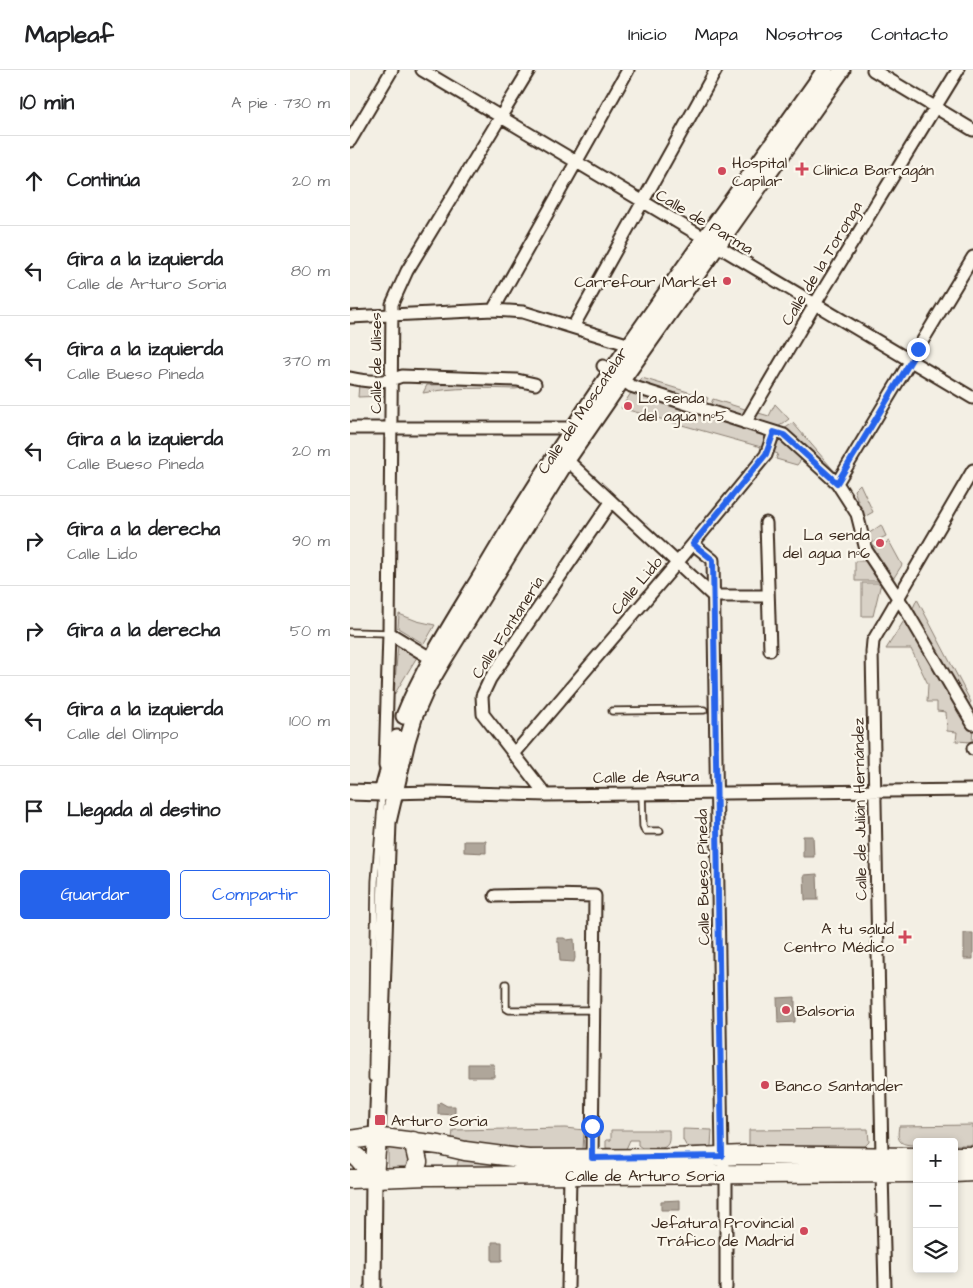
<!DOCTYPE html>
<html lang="es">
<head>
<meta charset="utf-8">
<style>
  :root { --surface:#fff; --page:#f6f6f6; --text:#202124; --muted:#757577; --line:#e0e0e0; --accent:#2563eb }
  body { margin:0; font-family:"Architects Daughter",sans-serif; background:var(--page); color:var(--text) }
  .controls { position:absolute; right:15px; bottom:15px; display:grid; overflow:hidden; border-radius:5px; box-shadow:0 2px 8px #0003 }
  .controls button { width:45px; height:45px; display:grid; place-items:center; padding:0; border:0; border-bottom:1px solid var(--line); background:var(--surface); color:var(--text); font:25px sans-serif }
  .stop { position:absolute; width:15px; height:15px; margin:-11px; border:4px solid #2563eb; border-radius:50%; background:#fff }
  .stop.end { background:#2563eb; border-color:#fff; box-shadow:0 1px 5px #0008 }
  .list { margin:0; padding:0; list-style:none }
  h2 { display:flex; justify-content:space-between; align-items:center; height:65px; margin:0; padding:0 20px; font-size:21px }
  h2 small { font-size:16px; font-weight:400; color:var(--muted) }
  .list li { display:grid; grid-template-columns:32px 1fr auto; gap:15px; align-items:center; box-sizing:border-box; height:90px; padding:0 20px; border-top:1px solid var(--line) }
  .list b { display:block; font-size:19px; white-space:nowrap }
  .list p { margin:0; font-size:16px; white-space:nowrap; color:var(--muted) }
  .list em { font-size:16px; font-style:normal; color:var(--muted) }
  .actions { display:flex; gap:10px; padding:15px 20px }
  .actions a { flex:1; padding:11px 0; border:1px solid var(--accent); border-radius:5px; text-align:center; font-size:18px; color:var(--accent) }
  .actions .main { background:var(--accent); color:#fff }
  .icon { flex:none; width:28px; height:28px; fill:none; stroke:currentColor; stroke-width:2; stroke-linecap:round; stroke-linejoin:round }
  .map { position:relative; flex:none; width:623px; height:1218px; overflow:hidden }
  header { display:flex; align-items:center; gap:30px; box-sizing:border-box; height:70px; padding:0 25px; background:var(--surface); border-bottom:1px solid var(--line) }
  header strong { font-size:24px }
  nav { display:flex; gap:28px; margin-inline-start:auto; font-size:18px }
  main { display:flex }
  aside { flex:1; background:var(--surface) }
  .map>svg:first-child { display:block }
  .green { fill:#d8d1c6; stroke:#8a7e72 }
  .water { fill:#afa69a; stroke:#817468 }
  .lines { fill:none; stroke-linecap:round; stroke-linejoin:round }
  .lane-casing { stroke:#3b2a1e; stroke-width:9 }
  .street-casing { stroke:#3b2a1e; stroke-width:15 }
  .secondary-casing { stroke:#3b2a1e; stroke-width:19 }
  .primary-casing { stroke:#3b2a1e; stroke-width:21 }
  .lane { stroke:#fbf7ec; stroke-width:5.5 }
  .street { stroke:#fbf7ec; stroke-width:11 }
  .secondary { stroke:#fbf7ec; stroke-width:15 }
  .primary { stroke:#fbf7ec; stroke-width:18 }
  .route { stroke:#2563eb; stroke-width:6 }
  .poi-dot { fill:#d1495b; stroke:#fbf7ec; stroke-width:2 }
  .labels { text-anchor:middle; stroke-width:4.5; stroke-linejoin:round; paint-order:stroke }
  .poi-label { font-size:16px; fill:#3b2a1e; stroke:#fbf7ec; text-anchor:start }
  .street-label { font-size:16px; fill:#3b2a1e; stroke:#fbf7ec }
</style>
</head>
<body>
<header>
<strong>Mapleaf</strong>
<nav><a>Inicio</a><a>Mapa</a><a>Nosotros</a><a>Contacto</a></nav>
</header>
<main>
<aside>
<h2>10 min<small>A pie · 730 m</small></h2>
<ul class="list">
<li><svg class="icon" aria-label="ahead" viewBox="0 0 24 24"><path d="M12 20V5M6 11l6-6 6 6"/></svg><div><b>Continúa</b></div><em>20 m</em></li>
<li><svg class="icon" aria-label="left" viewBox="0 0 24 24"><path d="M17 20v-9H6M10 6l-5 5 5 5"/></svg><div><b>Gira a la izquierda</b><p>Calle de Arturo Soria</p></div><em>80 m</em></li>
<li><svg class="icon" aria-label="left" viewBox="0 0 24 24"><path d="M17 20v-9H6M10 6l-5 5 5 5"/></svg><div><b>Gira a la izquierda</b><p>Calle Bueso Pineda</p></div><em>370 m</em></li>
<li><svg class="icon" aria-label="left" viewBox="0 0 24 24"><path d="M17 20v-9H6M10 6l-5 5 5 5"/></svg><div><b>Gira a la izquierda</b><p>Calle Bueso Pineda</p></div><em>20 m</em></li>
<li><svg class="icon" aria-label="right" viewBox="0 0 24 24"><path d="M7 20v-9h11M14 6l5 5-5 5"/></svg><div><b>Gira a la derecha</b><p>Calle Lido</p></div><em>90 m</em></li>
<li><svg class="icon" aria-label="right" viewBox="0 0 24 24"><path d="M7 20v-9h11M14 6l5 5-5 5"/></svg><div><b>Gira a la derecha</b></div><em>50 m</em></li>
<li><svg class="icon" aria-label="left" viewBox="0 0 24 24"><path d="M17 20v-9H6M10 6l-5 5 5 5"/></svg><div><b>Gira a la izquierda</b><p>Calle del Olimpo</p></div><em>100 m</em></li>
<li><svg class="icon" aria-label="arrive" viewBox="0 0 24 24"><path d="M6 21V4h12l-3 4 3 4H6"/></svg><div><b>Llegada al destino</b></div></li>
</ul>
<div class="actions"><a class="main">Guardar</a><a>Compartir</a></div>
</aside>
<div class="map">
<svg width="623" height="1218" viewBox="0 0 623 1218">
  <rect width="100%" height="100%" fill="#f3efe4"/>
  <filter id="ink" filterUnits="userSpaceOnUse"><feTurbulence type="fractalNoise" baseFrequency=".02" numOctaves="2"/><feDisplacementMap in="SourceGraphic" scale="10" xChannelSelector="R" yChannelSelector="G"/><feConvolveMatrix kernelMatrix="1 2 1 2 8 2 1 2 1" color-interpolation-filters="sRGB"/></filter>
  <g filter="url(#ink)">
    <path class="green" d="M292,308L358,328L355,335L287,314Z
      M171,313L172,318L165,319C133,318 104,317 73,323L77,315Z
      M9,314L33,316V326L8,327Z
      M281,323L424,365L418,379L271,338Z
      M363,329L398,340L394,346L360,336Z
      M425,334L439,349L428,357L407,350L404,348L405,342L419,346Z
      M443,353L486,403L434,359Z
      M425,365L454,386L447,395L426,389L428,384L420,381Z
      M510,414L523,442L514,447L504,420Z
      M531,455L536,466L522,473L524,477L529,476L530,478L533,477L532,475L539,471L552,495L543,509L521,480L518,464Z
      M505,491H516L530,511H505Z
      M512,513H531L523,546H512Z
      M567,529L621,632L616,638L563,538Z
      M49,544L67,551L85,555L74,574L48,558Z
      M557,546L623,658L622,672L606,671L607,662L597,661L596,642L587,641V632H577L578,614L561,579H536Z
      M48,574L67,587L44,625Z
      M623,1055V1075H604V1072H567V1075C551,1075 546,1073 549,1056Z
      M215,1058L234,1060L233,1080L162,1079L102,1069L103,1060Z
      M333,1059L362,1060L361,1076L360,1077H337L333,1070Z
      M518,1059L519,1072L515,1076L399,1077V1060Z
      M261,1060H319C319,1067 321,1076 312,1078H292L288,1075V1070H280L276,1079L256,1078V1070H261Z
      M38,1078L52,1079L61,1084L57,1100L38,1102Z
      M109,1088L363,1095L364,1096L109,1098L107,1095Z"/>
    <path class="water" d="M453,766H463L464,787H453Z
      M114,771H136V783L114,782Z
      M467,804L468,830H455L454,805Z
      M614,863H623V889H614Z
      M207,868H214L217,870L224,869L225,888L224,892L210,891L209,872H207Z
      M445,927V952L428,953L427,928Z
      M118,994H144V1007H118Z
      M90,1032L97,1036H105V1045L88,1044V1034Z
      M330,1130V1140H311V1131Z
      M142,1172H152V1191H142Z"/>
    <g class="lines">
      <g class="lane-casing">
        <path id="lane" d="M0,562L39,563
          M262,641L354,640
          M292,724L293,756L295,761H310
          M156,914V938L159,940H243
          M22,1008L25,811L32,725"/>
      </g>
      <g class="street-casing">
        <path id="street" d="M72,0L623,328
          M523,0L623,60
          M0,71L42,0
          M143,240L278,0
          M0,247L143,240L173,242L280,275
          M223,257L366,0
          M253,296L281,316L434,365L487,413L507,444L516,480L556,540L623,654
          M0,308C17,312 36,313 52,306L167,310L185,314
          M395,353L471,224L608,0
          M0,358H222
          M217,390L363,526H418
          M487,413L623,187
          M416,453L420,580
          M343,474L363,490L372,1087L376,1105V1218
          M82,589L39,563L42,234L57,201L179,0
          M623,679V678
          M164,684L328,492L416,385L424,362
          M35,696L39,563
          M39,723L82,722L196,725L623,720
          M196,725L133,644L132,626L140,609L261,432
          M145,826L198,825L245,826L242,1088
          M532,1086L522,582L523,571L623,400
          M532,1103L535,1218
          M218,1218L220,1105"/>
      </g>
      <g class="secondary-casing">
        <path id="secondary" d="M54,646C77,589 113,537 144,484C244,316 362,160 475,0
          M0,722L32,723L47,668
          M27,1068L38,752L57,671L65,645L77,618L94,589L217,390L272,310L492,0
          M23,1218L24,1107"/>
      </g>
      <g class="primary-casing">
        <path id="primary" d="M0,1070L20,1067L41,1069L89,1075L115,1081L178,1089L324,1088L393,1085L567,1087
          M63,1071L68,1092L63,1106
          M0,1082L8,1088L24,1107
          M604,1086H623
          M604,1103L623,1102
          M24,1107L27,1068
          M0,1109L77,1106L567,1103"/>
      </g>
      <use href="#lane" class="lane"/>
      <use href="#street" class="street"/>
      <use href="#secondary" class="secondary"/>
      <use href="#primary" class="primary"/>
    </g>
  </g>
  <g class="lines" filter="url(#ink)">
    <path class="route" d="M242,1056V1088L372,1086L363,490L343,474L416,384L424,362L434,365L487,413L568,279"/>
  </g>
  <g class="poi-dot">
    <path d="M449.5 91.5h5v5h5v5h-5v5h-5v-5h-5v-5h5z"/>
    <circle cx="372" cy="101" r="5"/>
    <circle cx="377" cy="211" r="5"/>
    <circle cx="278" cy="336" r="5"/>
    <circle cx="530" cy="473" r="5"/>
    <path d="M552.5 859.5h5v5h5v5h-5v5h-5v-5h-5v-5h5z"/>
    <circle cx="436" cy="940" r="5"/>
    <circle cx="415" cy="1015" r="5"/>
    <rect x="24" y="1044" width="12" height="12" rx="2.5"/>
    <circle cx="454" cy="1161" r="5"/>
  </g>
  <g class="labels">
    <g class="poi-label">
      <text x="382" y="98">Hospital<tspan x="382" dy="18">Capilar</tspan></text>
      <text x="463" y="105">Clínica Barragán</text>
      <text x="367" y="217" text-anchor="end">Carrefour Market</text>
      <text x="288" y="333">La senda<tspan x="288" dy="18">del agua nº5</tspan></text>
      <text x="520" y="470" text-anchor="end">La senda<tspan x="520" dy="18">del agua nº6</tspan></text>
      <text x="544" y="864" text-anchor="end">A tu salud<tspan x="544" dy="18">Centro Médico</tspan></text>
      <text x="446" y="946">Balsoria</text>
      <text x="425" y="1021">Banco Santander</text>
      <text x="41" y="1056">Arturo Soria</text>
      <text x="444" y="1158" text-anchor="end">Jefatura Provincial<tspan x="444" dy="18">Tráfico de Madrid</tspan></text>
    </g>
    <g class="street-label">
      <text transform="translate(355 151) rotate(31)" y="6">Calle de Parma</text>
      <text transform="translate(471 193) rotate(-59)" y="6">Calle de la Toronga</text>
      <text transform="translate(25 293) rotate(-90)" y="6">Calle de Ulises</text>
      <text transform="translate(232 340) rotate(-56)" y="6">Calle del Moscatelar</text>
      <text transform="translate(286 515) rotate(-50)" y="6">Calle Lido</text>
      <text transform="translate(157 557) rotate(-57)" y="6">Calle Fontanería</text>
      <text transform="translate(296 706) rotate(-1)" y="6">Calle de Asura</text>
      <text transform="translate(509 739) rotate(-91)" y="6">Calle de Julián Hernández</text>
      <text transform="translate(352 807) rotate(-91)" y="6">Calle Bueso Pineda</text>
      <text x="295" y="1111">Calle de Arturo Soria</text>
    </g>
  </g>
</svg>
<div class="controls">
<button>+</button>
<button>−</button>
<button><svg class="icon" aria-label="layers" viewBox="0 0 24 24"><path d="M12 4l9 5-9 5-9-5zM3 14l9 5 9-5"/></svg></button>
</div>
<div class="stop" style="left:242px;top:1056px"></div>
<div class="stop end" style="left:568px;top:279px"></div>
</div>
</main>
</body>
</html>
